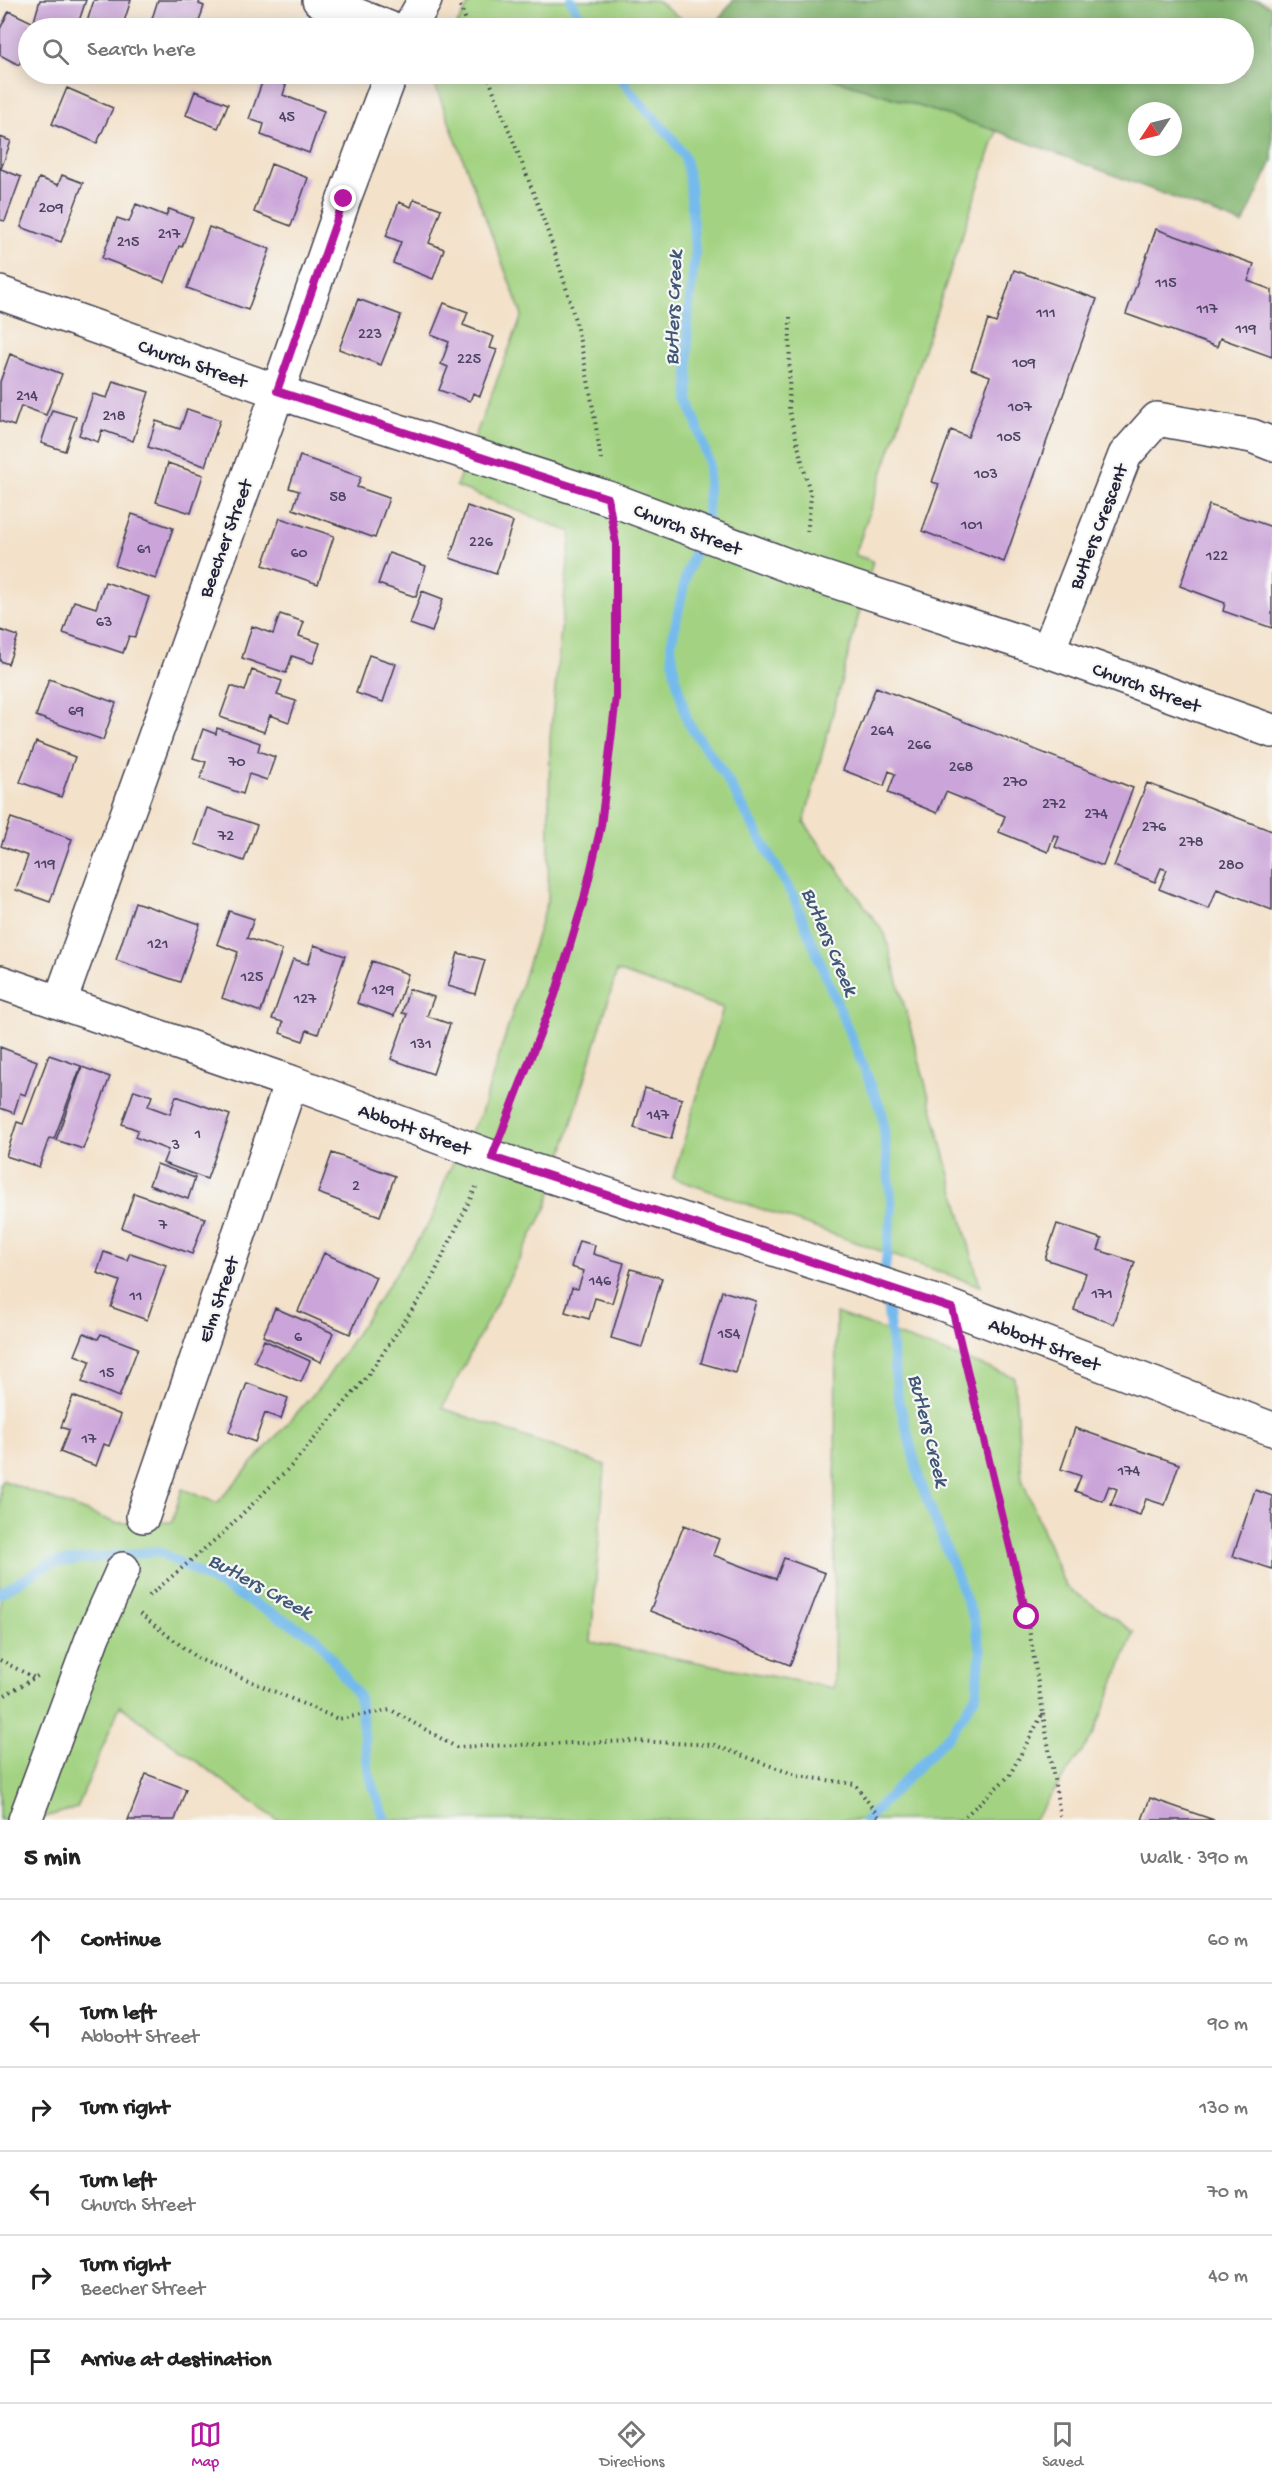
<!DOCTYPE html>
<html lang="en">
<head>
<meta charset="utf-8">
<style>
  :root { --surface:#fff; --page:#f6f6f6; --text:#222; --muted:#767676; --line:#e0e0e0; --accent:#b5179e }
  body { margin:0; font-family:"Gochi Hand",sans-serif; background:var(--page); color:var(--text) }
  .compass { position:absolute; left:1128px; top:102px; width:54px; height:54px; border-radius:50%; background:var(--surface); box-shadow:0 3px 15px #0003; rotate:235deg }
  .stop { position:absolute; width:18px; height:18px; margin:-14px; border:4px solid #b5179e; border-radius:50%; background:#fff }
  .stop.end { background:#b5179e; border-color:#fff; box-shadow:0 2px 6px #0008 }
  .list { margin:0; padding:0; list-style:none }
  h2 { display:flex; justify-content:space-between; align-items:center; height:78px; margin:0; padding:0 24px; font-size:26px }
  h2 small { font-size:20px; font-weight:400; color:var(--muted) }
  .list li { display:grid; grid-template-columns:39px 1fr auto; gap:18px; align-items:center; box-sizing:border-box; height:84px; padding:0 24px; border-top:2px solid var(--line) }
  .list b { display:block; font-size:22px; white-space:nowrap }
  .list p { margin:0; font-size:20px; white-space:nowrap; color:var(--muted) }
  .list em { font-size:20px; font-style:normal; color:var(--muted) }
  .icon { flex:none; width:33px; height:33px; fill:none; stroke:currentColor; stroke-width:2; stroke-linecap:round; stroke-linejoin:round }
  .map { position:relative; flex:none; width:1272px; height:1820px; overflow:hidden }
  .search { position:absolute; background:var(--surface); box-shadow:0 3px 15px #0003; left:18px; right:18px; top:18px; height:66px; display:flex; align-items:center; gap:15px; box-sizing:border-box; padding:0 21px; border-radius:33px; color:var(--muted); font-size:22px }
  .sheet { height:582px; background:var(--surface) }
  nav { display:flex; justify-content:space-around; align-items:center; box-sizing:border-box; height:84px; border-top:2px solid var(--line); background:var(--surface); font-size:16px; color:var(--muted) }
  nav a { display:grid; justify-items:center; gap:3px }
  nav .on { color:var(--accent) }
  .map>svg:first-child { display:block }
  .green { fill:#a3d382; stroke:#627a5e; stroke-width:1.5 }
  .forest { fill:#82b570; stroke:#526c56; stroke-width:1.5; fill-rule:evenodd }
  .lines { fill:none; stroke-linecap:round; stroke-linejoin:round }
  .stream { stroke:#75baec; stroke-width:10 }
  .building { fill:#cba5d9 }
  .minor-casing { stroke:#413f50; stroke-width:36 }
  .path { stroke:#413f50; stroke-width:4; stroke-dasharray:1.5 4.5; stroke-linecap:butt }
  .minor { stroke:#fff; stroke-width:33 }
  .route { stroke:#b5179e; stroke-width:8 }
  .labels { text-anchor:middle; stroke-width:4.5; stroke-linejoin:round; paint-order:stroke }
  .number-label { font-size:16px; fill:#4c4362 }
  .street-label { font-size:20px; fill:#22223b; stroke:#f6f6f2 }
  .water-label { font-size:21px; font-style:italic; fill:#3f5779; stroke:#f6f6f2 }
</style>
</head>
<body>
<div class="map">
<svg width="1272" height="1820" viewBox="0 0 1272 1820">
  <rect width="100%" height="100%" fill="#f6f6f2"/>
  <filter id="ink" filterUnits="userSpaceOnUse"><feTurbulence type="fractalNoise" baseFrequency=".0167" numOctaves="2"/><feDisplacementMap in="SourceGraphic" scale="12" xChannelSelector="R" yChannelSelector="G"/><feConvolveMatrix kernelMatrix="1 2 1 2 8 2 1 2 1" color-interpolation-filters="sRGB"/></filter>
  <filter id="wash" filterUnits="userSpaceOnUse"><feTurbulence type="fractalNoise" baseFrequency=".008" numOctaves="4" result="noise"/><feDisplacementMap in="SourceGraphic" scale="24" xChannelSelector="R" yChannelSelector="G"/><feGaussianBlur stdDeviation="1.35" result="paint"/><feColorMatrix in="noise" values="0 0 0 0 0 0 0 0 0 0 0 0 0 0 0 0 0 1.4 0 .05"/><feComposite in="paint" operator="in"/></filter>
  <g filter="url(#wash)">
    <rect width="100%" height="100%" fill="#f3e1c9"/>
    <path class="green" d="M471,0H656L694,28H455Z
      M431,74H818L997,131L855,555L873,561L804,822L885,934L980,1286L673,1178L723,1008L617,971L547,1206L442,1408L605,1465L591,1642L834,1688L836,1313L1014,1377L1022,1479L1065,1586L1134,1632L1094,1734L1034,1820H277L120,1706L77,1808L33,1820H0V1485L2,1480L116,1523L172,1522L182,1489L217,1503L325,1381L433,1217L447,1174L481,1113L548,900L550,738L571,532L456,486L522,315Z"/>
    <path class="forest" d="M733,0H1257L1272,7V161L1243,224L997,131L818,74H1244V28H713ZM1137,111H1173V147H1137Z"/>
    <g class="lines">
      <path class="stream" d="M571,0L586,28
        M618,74L635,97L673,139L685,158L690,184L695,254L687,324L689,400L709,463L707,515L686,576L671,645L675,675L688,723L724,774L794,898L882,1112L892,1208L884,1278L898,1397L920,1481L974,1620L981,1651L976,1695L952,1732L866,1820
        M0,1593L51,1563L158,1551L317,1638L359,1697L369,1774L385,1820"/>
    </g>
    <g id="blocks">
      <path class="building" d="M40,0H86L78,24L65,20L62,28L34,21Z
        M94,0H131L122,28H85Z
        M158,0H200L199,4L204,6L197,28H149Z
        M9,11L38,25L36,28H28V45L19,65L0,55V29Z
        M264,77L286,85L283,95L324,111L309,153L261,135L264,124L249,119Z
        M67,88L113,108L97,143L52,124Z
        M195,91L228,104L218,128L186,115Z
        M0,137L11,141L1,169L21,177L5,221L0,220Z
        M271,164L308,178L291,226L254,212Z
        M62,175L83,183L61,242L21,227L39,178L58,185Z
        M414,199L441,209L429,243L444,249L433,279L393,263L401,242L386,236L399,202L411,207Z
        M136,204L166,216L169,209L193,218L182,247L179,246L165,282L102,258L117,218L129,222Z
        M209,227L270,249L248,310L187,288Z
        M1156,229L1254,264L1248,281L1272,290V357L1220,338L1217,347L1126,314Z
        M1014,270L1097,299L1004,562L922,531L939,484L932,482L951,430L968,437L988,383L990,376L971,369L988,320L996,323Z
        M358,299L401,315L381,365L339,349Z
        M444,303L468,312L463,325L494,337L490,348L497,350L480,396L473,393L470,401L439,390L448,367L441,364L449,342L431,335Z
        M10,354L62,374L46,415L21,406L14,426L0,421V382Z
        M113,381L149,392L133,441L102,430L98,442L79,435L93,394L107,398Z
        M187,409L220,420L205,466L148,447L156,421L180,429Z
        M52,410L76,417L65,451L41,443Z
        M300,456L361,477L357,487L389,498L375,538L293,509L299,491L289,488Z
        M168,463L203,475L191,513L156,502Z
        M1209,505L1272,527V628L1223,611L1225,603L1180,586Z
        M467,506L513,522L496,574L450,558Z
        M132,514L173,528L156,579L115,566Z
        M280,518L334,536L318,584L263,565Z
        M389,553L426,566L416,597L378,584Z
        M105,582L149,597L135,637L129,636L123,653L63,633L74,601L96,608Z
        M422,591L443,599L432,632L410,624Z
        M280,614L304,622L299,636L320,643L313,663L292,656L286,673L242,658L252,626L273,634Z
        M0,630L18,636L8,664L0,661Z
        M369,655L396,664L383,702L356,693Z
        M252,670L282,681L277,695L296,701L289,722L270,715L264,732L220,717L231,686L245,691Z
        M49,679L116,703L103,740L36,716Z
        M876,687L1133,788L1103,866L1055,847L1059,837L1054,835L1048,852L999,832L1005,816L946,792L937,813L888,793L895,774L889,771L884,786L843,770Z
        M217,728L260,743L258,751L275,757L267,780L249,774L243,794L200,779L206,762L193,758L203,729L216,734Z
        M36,742L75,757L61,797L20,782Z
        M1147,783L1272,831V910L1217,889L1209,909L1159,889L1167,870L1161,868L1155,882L1114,866Z
        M207,808L257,825L244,861L195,844Z
        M11,818L72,839L50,902L16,890L28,856L1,846Z
        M135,902L200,924L180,982L116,960Z
        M229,911L254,919L247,938L282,950L261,1012L222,998L238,952L217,944Z
        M314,945L345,956L318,1034L307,1030L303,1041L280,1033L283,1022L272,1019L293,959L308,964Z
        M458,953L485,960L475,994L448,986Z
        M372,961L408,974L394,1016L357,1003Z
        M409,989L434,997L427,1016L450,1024L433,1074L391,1059L407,1014L402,1013Z
        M0,1047L37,1061L25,1095L20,1093L14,1113L0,1108Z
        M49,1055L81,1066L54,1139L49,1138L39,1167L6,1156L17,1122L23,1124Z
        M82,1067L110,1077L83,1149L56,1140Z
        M645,1088L682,1099L671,1139L634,1128Z
        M134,1090L152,1096L148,1106L170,1114L176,1096L230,1115L207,1179L163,1163L168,1150L135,1137L138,1130L122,1124Z
        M332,1153L395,1176L380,1216L318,1193Z
        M157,1164L195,1178L188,1199L149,1185Z
        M134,1193L205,1218L192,1254L122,1228Z
        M1057,1224L1102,1239L1098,1250L1135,1262L1114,1324L1074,1310L1086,1273L1045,1259Z
        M579,1241L595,1245L593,1254L624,1263L612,1303L595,1298L589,1319L565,1312L572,1288L578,1289L584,1271L571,1267Z
        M104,1252L127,1260L130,1253L166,1265L147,1320L111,1307L120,1281L97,1273Z
        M324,1253L376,1277L350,1334L298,1311Z
        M631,1269L662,1278L642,1347L611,1338Z
        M722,1291L756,1301L736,1373L701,1363Z
        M275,1308L333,1333L321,1362L263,1336Z
        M84,1333L98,1339L101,1334L138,1348L119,1397L82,1382L90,1361L75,1355Z
        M264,1340L310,1361L301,1382L254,1362Z
        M247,1383L288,1398L281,1419L265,1413L255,1442L229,1432Z
        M73,1396L121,1415L109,1446L104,1444L96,1466L60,1452L69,1430L61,1427Z
        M1075,1428L1179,1464L1165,1505L1146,1499L1140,1515L1111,1505L1117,1489L1109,1486L1103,1501L1075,1491L1081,1476L1061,1469Z
        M1255,1490L1272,1496V1569L1233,1556Z
        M684,1525L719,1539L713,1555L776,1579L784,1558L825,1573L790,1665L650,1611Z
        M146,1774L186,1789L175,1820H128Z
        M1150,1798L1214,1820H1142Z"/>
    </g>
  </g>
  <g filter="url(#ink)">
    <use href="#blocks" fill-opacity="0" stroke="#413f50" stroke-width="1.5"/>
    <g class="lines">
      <g class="minor-casing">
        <path id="minor" d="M319,0L389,28
          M409,28L425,0
          M0,293L299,399L608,498L803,571L1048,651L1272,731
          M1048,651L1125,455L1157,419L1252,436L1272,444
          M0,982L291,1082L492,1157L945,1305L1272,1429
          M60,1002L268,420L344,199L391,74
          M143,1516L291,1082
          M25,1820L93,1636L123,1569"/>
      </g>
      <path class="path" d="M460,6L469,28
        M487,74C515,147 547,221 569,298C584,351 593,405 601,460
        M790,317L789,410L811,497L807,535
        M504,1126L555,995L584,899L601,826L616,697L615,538
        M149,1596L223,1533L291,1466L366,1378L429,1285L476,1187
        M140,1614L197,1658L338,1719L391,1710L456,1747L634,1741L714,1745L798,1776L855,1784L881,1820
        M0,1660L35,1678
        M0,1698L41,1674
        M1043,1714L1061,1820
        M961,1820L1009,1776L1043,1713L1027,1617L963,1350"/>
      <use href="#minor" class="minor"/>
    </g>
  </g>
  <g class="lines" filter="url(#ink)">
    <path class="route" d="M344,199L277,391L608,498L616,544V697L601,826L584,899L555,995L492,1157L952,1308L1027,1617"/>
  </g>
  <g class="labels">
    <g class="number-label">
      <text x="287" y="121">45</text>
      <text x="51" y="212">209</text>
      <text x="169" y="238">217</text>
      <text x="128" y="246">215</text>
      <text x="1166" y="287">115</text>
      <text x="1207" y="313">117</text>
      <text x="1046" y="317">111</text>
      <text x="1246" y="333">119</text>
      <text x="370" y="338">223</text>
      <text x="469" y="363">225</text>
      <text x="1024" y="367">109</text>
      <text x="27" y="400">214</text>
      <text x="1020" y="411">107</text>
      <text x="114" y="420">218</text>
      <text x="1009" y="441">105</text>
      <text x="986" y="478">103</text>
      <text x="338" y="501">58</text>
      <text x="972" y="529">101</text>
      <text x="481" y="546">226</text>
      <text x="144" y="553">61</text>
      <text x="299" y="557">60</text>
      <text x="1217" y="560">122</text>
      <text x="104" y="626">63</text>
      <text x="76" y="715">69</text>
      <text x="882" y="735">264</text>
      <text x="919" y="749">266</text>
      <text x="237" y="766">70</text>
      <text x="961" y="771">268</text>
      <text x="1015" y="786">270</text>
      <text x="1054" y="808">272</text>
      <text x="1096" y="818">274</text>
      <text x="1154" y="831">276</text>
      <text x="226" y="840">72</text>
      <text x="1191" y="846">278</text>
      <text x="45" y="868">119</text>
      <text x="1231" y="869">280</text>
      <text x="158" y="948">121</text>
      <text x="252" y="981">125</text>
      <text x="383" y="994">129</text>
      <text x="305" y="1003">127</text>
      <text x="421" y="1048">131</text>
      <text x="658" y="1119">147</text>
      <text x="198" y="1138">1</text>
      <text x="176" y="1149">3</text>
      <text x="356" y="1190">2</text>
      <text x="163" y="1229">7</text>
      <text x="600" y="1285">146</text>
      <text x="1102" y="1298">171</text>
      <text x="136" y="1300">11</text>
      <text x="729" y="1338">154</text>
      <text x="298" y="1341">6</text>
      <text x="107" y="1377">15</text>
      <text x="89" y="1443">17</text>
      <text x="1129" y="1475">174</text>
    </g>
    <g class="street-label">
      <text transform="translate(193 362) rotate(19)" y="7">Church Street</text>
      <text transform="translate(1097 526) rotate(-69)" y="7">Butlers Crescent</text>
      <text transform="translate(688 528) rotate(21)" y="7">Church Street</text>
      <text transform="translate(224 538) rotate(-70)" y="7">Beecher Street</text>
      <text transform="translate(1147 686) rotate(20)" y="7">Church Street</text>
      <text transform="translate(415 1128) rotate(20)" y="7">Abbott Street</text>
      <text transform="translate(217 1299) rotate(-71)" y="7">Elm Street</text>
      <text transform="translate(1045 1343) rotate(21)" y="7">Abbott Street</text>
    </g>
    <g class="water-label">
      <text transform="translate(672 308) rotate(-88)" y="7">Butlers Creek</text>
      <text transform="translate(831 941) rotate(67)" y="7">Butlers Creek</text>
      <text transform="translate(930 1430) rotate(76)" y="7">Butlers Creek</text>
      <text transform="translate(261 1585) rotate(29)" y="7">Butlers Creek</text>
    </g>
  </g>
</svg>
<svg class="compass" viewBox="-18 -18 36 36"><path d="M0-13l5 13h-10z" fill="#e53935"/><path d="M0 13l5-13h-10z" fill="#767676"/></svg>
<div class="stop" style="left:1027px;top:1617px"></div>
<div class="stop end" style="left:344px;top:199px"></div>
<div class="search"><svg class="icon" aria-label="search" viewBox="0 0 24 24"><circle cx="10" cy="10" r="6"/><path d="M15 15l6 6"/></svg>Search here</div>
</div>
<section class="sheet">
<h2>5 min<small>Walk · 390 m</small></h2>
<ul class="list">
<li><svg class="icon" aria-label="ahead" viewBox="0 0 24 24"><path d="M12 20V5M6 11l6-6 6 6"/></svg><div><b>Continue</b></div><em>60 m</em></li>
<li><svg class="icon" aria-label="left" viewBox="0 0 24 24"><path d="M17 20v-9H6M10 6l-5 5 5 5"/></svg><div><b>Turn left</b><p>Abbott Street</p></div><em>90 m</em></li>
<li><svg class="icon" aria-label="right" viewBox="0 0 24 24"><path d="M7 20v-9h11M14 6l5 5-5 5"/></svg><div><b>Turn right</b></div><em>130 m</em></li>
<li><svg class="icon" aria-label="left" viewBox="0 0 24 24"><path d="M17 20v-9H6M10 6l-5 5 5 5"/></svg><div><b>Turn left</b><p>Church Street</p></div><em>70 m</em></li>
<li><svg class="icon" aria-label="right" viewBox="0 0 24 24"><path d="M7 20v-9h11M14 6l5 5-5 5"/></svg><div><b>Turn right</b><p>Beecher Street</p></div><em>40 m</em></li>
<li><svg class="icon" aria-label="arrive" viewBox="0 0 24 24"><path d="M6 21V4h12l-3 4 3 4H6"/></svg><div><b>Arrive at destination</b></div></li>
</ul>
</section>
<nav>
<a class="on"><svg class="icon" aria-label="map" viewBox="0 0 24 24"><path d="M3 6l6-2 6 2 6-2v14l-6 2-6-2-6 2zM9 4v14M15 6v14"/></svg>Map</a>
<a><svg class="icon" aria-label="directions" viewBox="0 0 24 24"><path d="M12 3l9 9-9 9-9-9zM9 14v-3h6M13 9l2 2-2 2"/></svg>Directions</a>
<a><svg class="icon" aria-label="saved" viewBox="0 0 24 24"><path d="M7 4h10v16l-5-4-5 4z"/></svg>Saved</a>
</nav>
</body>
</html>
